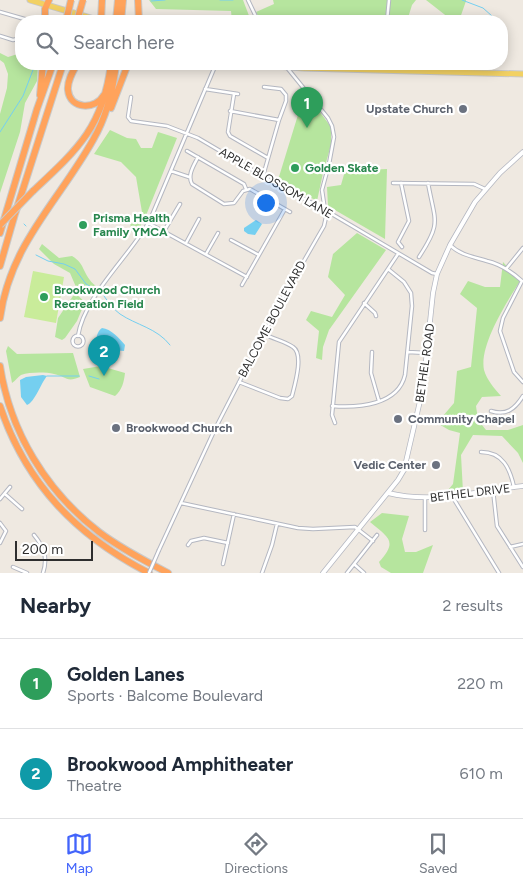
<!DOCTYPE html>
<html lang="en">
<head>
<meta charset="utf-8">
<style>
  :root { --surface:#fff; --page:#f2f2f3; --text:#1f2937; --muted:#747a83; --line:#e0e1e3; --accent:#4264fb }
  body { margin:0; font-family:Figtree,sans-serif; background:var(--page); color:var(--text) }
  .scale { position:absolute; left:15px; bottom:12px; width:78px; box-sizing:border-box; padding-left:5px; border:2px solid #2e2e2e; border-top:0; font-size:14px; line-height:18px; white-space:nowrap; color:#2e2e2e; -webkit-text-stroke:4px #fff; paint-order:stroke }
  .you { position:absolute; left:265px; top:202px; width:18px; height:18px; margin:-12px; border:4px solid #fff; border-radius:50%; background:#1a73e8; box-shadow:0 0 0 8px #1a73e833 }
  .badge { display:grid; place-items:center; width:32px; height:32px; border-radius:50%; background:var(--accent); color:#fff; font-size:16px; font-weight:700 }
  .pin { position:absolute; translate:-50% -41px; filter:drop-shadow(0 1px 2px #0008) }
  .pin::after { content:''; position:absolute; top:26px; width:18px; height:15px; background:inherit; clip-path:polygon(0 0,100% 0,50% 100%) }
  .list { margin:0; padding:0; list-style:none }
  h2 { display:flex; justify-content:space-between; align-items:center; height:65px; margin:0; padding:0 20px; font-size:21px }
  h2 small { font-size:16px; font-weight:400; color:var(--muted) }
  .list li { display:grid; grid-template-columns:32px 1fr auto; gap:15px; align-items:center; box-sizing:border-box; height:90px; padding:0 20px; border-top:1px solid var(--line) }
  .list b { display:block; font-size:19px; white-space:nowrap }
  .list p { margin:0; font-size:16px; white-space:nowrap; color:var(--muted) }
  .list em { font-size:16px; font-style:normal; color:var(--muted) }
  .icon { flex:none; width:28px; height:28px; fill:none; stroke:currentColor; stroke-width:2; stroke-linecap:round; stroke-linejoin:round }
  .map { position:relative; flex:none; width:523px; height:573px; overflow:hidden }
  .search { position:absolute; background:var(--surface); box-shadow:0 2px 12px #0003; left:15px; right:15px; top:15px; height:55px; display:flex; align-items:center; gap:12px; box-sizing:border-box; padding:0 18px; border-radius:20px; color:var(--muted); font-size:19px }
  .sheet { height:245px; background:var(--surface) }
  nav { display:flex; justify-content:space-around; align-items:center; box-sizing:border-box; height:70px; border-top:1px solid var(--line); background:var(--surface); font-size:14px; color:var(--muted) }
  nav a { display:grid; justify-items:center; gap:2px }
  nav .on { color:var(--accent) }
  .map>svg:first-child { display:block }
  .green { fill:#b6e59e }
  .pitch { fill:#c9ec9a }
  .water { fill:#75cff0 }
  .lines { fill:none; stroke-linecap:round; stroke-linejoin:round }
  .stream { stroke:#75cff0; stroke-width:1 }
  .street-casing { stroke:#b4b7c1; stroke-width:4.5 }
  .secondary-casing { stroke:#b4b7c1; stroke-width:5.5 }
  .primary-casing { stroke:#c9c9c9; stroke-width:7 }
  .highway-casing { stroke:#c9c9c9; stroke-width:8 }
  .street { stroke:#fff; stroke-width:2.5 }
  .secondary { stroke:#fff; stroke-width:4 }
  .primary { stroke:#f2d163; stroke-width:5 }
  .highway { stroke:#ffa35c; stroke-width:6 }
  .street-bridge-casing { stroke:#b4b7c1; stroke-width:4.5; stroke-linecap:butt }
  .highway-bridge-casing { stroke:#c9c9c9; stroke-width:8; stroke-linecap:butt }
  .street-bridge { stroke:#fff; stroke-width:2.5 }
  .highway-bridge { stroke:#ffa35c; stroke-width:6 }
  .worship-dot { fill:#6b7280; stroke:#fff; stroke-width:2 }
  .leisure-dot { fill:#2e9e5b; stroke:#fff; stroke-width:2 }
  .labels { text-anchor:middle; stroke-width:4.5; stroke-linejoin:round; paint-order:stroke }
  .worship-label { font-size:12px; font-weight:bold; fill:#5b616d; stroke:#fff; text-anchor:end }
  .leisure-label { font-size:12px; font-weight:bold; fill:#27864d; stroke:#fff; text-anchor:start }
  .street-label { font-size:12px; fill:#2e2e2e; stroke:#fff }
</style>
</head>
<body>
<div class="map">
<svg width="523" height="573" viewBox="0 0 523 573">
  <rect width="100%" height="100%" fill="#efe9e1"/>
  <path class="green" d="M149,0H243L251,21H232L231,11L156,9Z
    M273,0H416L412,5L407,21H261L256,12L274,4Z
    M426,0H466V1L459,21H449V18Z
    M0,53L8,57L21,53V64H38L37,81L25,103L20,132L0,193V114L7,88L8,74L4,63L0,60Z
    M305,92L331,127V145L323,173L317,201L278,180Z
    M110,130L127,138L136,139L141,148H152L158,132L177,138L147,213L136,235L131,231L130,219L142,212L136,177L121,162L94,154Z
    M387,169L385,239L328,206L327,187L341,185L345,171Z
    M357,233L386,250L329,330L323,347L322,360L316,358L319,331L306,320L311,311L332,317L345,295L328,277L333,254Z
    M42,244L59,258L72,256C86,264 82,275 96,286L89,296L76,287L70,273L54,264L39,249Z
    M503,262L520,281C507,302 479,345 484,370C487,380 494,388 501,396L482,397L476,406L478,420L486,430H508L523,425V463L518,453L502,436L473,435L461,455L463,492L444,495L453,484L460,433L449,430L437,423L454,403L457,371L471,367L477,308L460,294L468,281L485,287H500Z
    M75,293L85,302L77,321L65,338L62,340L55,337L58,318Z
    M8,346L17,354L73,353L80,377C66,383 66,376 54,374C45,372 30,372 21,375C18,377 15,381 12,383L6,351Z
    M101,366L125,373C124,382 122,390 115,396L90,387L83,369Z
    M382,513L409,516L402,539L405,552H416L433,545L423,573H391L381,567L379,562C398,541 389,538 370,522Z"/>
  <path class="pitch" d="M33,271L64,277L56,323L24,317Z"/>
  <path class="water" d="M256,220L262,224L255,235L248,234L244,231V228Z
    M102,328C111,329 119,338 125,345L124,351L99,349C94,344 96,332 102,328Z
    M43,375L47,376C41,383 35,402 27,405L21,397L20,380L26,377Z"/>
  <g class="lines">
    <path class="stream" d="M220,0H233
      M462,0L483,8L492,16
      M151,1L165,0
      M32,20V21
      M0,132L23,96L33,70V64
      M24,224L26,226
      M36,255L48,261L64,264L75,269L86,284L96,290
      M104,296C109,303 113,309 120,314C136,325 157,328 170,345
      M47,376H79
      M89,376L99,379"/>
    <g class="street-casing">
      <path id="street" d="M248,0L258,21
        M0,12L28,20
        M387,21L389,0
        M0,36L13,40L17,39L21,30
        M384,64V70
        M422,64L424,71
        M205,89L238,94
        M234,94L228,132L230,136L268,158
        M131,97L128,117L131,121L167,126L198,138L278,185L325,210L432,273L437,274
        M230,111L279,120
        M187,151L244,184L246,189
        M198,157C194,165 187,175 192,184L224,204L234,203L243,191L250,189L290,212
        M171,171L189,177
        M263,176L279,120L286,101V95L281,89L264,87
        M393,183L474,184L485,189
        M401,183L409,221L398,242L402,247
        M148,223L247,277
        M164,231L180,204
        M231,240L259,255
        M186,243L199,219
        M450,245C460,255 474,257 487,261C500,264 512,272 522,281
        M206,254L218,233
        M419,257C442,222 435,222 428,183
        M506,269L523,248
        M522,281L503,318L500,331L514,372L523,382
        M242,285L285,209
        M364,303L375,313L376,316
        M72.5 341a5.5 5.5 0 1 1 11 0a5.5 5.5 0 1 1-11 0Z
        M78,336C84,296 130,256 150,220L216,64
        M372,352L371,373L379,401
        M408,352L427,353
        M239,382L280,398L288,399L292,396C295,384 304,354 293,347C285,341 273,339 264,334
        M332,406C359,408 398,405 405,375L412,306L411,293L404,282L388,269
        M491,411C506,416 515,409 523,396
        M335,423L332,415L339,342L398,254
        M481,452C503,452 510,469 514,487
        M493,490L497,526L523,567
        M5,494L22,509
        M452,496L499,573
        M425,498V530
        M0,499L10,487
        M181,503L298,528L313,529L355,527L373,541
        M0,523L6,531L0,543
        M34,535C44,547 48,558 43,573
        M188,545L191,541L204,538L228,543
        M510,547L523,544
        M159,550L215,429L282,299L324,226L326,217L322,190L329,164L334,137L332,126L328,118L284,64
        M223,564L234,514
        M354,564L364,573
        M13,567L27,573
        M262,573L272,545L277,524
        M347,573L377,535"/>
    </g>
    <g class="secondary-casing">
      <path id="secondary" d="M388,493C433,504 477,491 523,486
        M323,573L398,480L404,470L423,388L433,293L437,274L450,245L475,202L500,173L523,152"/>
    </g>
    <g class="primary-casing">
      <path id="primary" d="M30,0L101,21
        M246,64L304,68L523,74"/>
    </g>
    <g class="highway-casing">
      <path id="highway" d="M138,0L139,21
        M45,21V9L49,0
        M101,21L102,0
        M116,21L118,0
        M121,21L123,0
        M77,64C73,71 67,81 68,90C70,110 96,110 104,95
        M40,95L43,64
        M111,108L128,64
        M33,191C78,149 103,127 111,64
        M0,233L37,109L53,64
        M0,266L15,214L63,64
        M0,318C10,244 59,201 93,140C107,116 113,91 116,64
        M0,366C10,432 46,491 99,532C120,548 145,561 168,573
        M0,406C26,484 77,536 149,573"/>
    </g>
    <use href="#street" class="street"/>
    <use href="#secondary" class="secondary"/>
    <use href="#primary" class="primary"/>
    <use href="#highway" class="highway"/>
    <g class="street-bridge-casing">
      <path id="street-bridge" d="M149,573L159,550"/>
    </g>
    <g class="highway-bridge-casing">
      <path id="highway-bridge" d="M66,21L71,0
        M77,21L83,0
        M0,225L33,191"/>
    </g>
    <use href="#street-bridge" class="street-bridge"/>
    <use href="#highway-bridge" class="highway-bridge"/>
  </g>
  <g class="worship-dot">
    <circle cx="463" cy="109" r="5"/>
    <circle cx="398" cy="419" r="5"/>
    <circle cx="116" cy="428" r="5"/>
    <circle cx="436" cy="465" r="5"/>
  </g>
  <g class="leisure-dot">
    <circle cx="295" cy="168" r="5"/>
    <circle cx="83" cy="225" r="5"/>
    <circle cx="44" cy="297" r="5"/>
  </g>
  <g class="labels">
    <g class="worship-label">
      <text x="453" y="113">Upstate Church</text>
      <text x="408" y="423" text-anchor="start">Community Chapel</text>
      <text x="126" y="432" text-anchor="start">Brookwood Church</text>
      <text x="426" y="469">Vedic Center</text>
    </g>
    <g class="leisure-label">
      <text x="305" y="172">Golden Skate</text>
      <text x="93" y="222">Prisma Health<tspan x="93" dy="14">Family YMCA</tspan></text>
      <text x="54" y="294">Brookwood Church<tspan x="54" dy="14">Recreation Field</tspan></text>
    </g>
    <g class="street-label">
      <text transform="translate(276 183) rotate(30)" y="4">APPLE BLOSSOM LANE</text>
      <text transform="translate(272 319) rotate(-62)" y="4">BALCOME BOULEVARD</text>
      <text transform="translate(425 363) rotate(-82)" y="4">BETHEL ROAD</text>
      <text transform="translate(470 493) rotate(-7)" y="4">BETHEL DRIVE</text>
    </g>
  </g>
</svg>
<div class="scale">200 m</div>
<div class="you"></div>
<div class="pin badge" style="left:307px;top:128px;background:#2e9e5b">1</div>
<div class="pin badge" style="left:104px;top:376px;background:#0f9aa8">2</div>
<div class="search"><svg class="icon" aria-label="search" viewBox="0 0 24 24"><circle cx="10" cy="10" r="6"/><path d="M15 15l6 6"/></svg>Search here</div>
</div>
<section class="sheet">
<h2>Nearby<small>2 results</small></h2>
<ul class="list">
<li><span class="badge" style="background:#2e9e5b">1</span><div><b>Golden Lanes</b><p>Sports · Balcome Boulevard</p></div><em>220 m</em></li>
<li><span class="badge" style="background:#0f9aa8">2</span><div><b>Brookwood Amphitheater</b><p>Theatre</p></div><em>610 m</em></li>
</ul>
</section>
<nav>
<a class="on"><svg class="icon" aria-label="map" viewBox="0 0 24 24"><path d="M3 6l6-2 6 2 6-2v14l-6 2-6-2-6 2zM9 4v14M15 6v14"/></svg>Map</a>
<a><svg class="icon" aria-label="directions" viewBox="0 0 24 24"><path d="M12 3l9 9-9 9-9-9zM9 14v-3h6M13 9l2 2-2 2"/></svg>Directions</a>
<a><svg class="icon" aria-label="saved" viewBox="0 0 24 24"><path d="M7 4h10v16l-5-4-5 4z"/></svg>Saved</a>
</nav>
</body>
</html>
